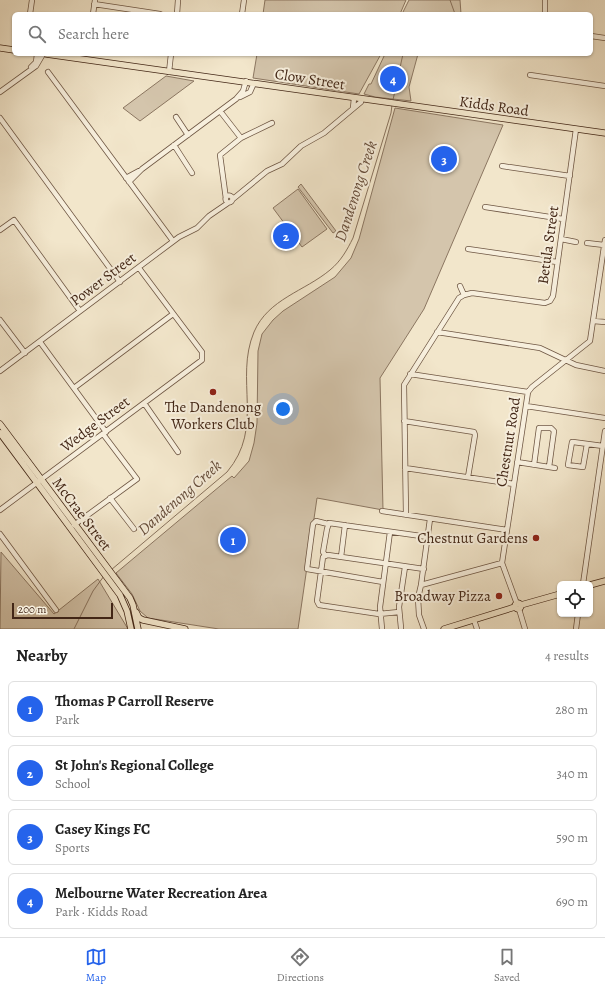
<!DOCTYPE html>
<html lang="en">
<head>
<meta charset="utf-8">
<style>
  :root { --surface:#fff; --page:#f2f2f2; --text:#222; --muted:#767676; --line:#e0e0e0; --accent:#2563eb }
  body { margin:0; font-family:Alegreya,serif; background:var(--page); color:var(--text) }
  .controls { position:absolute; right:12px; bottom:12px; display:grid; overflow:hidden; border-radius:6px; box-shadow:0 1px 3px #0004 }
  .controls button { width:36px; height:36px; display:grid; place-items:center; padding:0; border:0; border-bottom:1px solid var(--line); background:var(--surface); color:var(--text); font:20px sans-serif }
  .scale { position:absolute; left:12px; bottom:10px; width:101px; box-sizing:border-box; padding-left:4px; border:2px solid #422616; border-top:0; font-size:11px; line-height:14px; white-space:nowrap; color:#422616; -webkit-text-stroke:3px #f7efdd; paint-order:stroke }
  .you { position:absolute; left:283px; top:409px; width:14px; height:14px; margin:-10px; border:3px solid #fff; border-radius:50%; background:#1a73e8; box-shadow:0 0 0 6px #1a73e833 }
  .badge { display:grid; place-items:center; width:26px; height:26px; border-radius:50%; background:var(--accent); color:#fff; font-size:13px; font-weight:700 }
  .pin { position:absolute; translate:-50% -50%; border:2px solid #fff; box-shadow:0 1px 4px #0006 }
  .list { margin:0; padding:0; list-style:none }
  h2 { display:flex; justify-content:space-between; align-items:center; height:52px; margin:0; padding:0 16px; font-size:17px }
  h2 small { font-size:13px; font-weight:400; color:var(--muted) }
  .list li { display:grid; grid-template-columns:26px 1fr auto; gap:12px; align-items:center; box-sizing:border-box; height:56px; margin:0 8px 8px; padding:0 8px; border:1px solid var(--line); border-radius:6px }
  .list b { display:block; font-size:15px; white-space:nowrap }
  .list p { margin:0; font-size:13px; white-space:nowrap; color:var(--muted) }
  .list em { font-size:13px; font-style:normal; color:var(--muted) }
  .icon { flex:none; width:22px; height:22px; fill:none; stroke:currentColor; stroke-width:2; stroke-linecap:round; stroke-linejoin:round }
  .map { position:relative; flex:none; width:605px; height:629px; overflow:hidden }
  .search { position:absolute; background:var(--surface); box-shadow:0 1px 3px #0004; left:12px; right:12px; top:12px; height:44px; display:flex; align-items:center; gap:10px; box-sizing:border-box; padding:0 14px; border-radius:6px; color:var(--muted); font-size:15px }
  .sheet { height:308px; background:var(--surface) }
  nav { display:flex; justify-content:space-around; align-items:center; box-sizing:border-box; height:56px; border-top:1px solid var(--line); background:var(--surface); font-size:11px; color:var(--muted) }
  nav a { display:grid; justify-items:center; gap:2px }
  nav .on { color:var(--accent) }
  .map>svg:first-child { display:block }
  .green { fill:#d4c5ac; stroke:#8b7661 }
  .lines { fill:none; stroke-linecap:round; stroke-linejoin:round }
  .stream { stroke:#88725d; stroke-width:1 }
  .minor-casing { stroke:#6e5643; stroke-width:6 }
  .major-casing { stroke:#422616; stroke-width:7 }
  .minor { stroke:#f7efdd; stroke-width:4.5 }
  .major { stroke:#f2e6cb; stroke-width:5.5 }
  .poi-dot { fill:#8f2418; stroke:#f7efdd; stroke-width:1.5 }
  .labels { text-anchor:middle; stroke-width:4; stroke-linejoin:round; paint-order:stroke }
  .street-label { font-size:15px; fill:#422616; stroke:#f7efdd }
  .poi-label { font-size:15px; fill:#422616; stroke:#f7efdd; text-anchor:end }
  .water-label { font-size:16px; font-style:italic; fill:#654c3a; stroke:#f7efdd }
</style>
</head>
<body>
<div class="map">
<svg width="605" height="629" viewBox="0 0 605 629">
  <rect width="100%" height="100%" fill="#f2e6cb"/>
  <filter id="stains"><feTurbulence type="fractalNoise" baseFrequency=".005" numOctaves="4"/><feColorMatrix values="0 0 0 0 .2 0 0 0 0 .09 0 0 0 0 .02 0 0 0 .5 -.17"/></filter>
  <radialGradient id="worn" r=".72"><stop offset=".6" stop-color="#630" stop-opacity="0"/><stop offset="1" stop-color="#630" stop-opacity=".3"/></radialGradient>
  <path class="green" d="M265,0H406L400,14H263Z
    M409,0H460L461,14H402Z
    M257,54H381L359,94L253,78Z
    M385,54H418L409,87L411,101L375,97L364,94L369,84H371Z
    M166,76L194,81L140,121L123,108Z
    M395,108L503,125L424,309L380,378L383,510L317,498L298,629H219L148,618L140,611L132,594L116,573L232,476L234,478L249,461L254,443L257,423L258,351L262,334L273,320L283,311L335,277L351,258L359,239Z
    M301,184L336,231L333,233L298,187Z
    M298,189L327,229L302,247L273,208Z
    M1,552L54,614L98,579L128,629H0Z"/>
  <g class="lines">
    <path class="stream" d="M450,0L455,14
      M393,100L403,54
      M111,570L227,472C265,427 234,380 254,332C268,299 305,291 330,270C341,261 347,250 353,238L391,113L392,105
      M74,629L93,591L104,576"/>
    <g class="minor-casing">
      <path id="minor" d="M94,4L160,14
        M30,14L32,0
        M93,14L95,0
        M177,14L178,0
        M242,14L244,0
        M545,14V0
        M591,36L605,38
        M31,67L36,62L37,54
        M48,72L173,241
        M169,72L171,54
        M530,75L605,86
        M0,92L36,66L43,54
        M240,97L250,92L254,83
        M353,108L354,98
        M220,111L241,138L220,155L226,199
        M176,117L188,135
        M0,118L120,282
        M241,138L272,123
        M174,145L192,173
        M502,166L570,176
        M126,178L139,171
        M129,182L142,169L236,99L243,91L246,81
        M225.5 199a3.5 3.5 0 1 1 7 0a3.5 3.5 0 1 1-7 0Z
        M233,199L267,171L282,164L301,146L324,133L361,102V99
        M485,207L563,219
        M0,230L14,220L80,311
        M561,239L576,242
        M587,243L604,245
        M468,249L557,262
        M460,286L464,295
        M0,320L25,353
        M593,321L605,322
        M437,332L540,348L576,365L605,371
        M40,342L106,432
        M0,371L179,237L197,228L209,216L228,203
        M410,374L528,392
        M74,388L173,314
        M144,403L178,452
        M526,406L605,418
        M404,421L474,432L475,435L468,477
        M587,444L583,467L568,465L572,442H573L603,446
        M517,462L549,467L554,431L551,428H539L534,465
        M549,467L555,468
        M405,468L514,484
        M110,498L134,529
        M0,510L202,360V352L139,268
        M382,511L507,530
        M406,515L404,385L459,298L464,295L472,293L545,303L550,301L553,296L576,129
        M328,524L316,521L313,524L307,569L383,582
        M74,525L137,479L103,434
        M0,534L56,610
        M325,555L323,552L327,529L329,523L428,537
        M341,557L345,525
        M583,584L605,431
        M421,585L502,563
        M517,604L502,563L528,392L532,387L590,341L605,240
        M519,609L525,629
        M399,612L379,614L319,605L317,601L323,557L328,555L424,569
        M474,620L477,629
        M401,628L399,607L405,567
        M382,629L380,607L390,532
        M424,629L419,615L418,598L421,585L430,519
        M576,629L578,614"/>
    </g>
    <g class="major-casing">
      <path id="major" d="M0,48L14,50
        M46,54L605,133
        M0,424L130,598L133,605L138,629
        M0,433L120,595L127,611L131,629
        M590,585L605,581
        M515 606a3 3 0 1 1 6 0a3 3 0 1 1-6 0Z
        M521,605L560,594
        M136,612L139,618L143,620L185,629
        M444,629L515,607"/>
    </g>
    <use href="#minor" class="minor"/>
    <use href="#major" class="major"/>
  </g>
  <g class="poi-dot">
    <circle cx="213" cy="392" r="4"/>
    <circle cx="536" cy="538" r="4"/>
    <circle cx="499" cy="596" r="4"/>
  </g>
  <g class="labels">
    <g class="street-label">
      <text transform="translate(310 79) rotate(9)" y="5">Clow Street</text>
      <text transform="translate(494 106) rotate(8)" y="5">Kidds Road</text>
      <text transform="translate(548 245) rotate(-82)" y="5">Betula Street</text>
      <text transform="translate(103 279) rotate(-37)" y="5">Power Street</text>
      <text transform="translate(95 424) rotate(-37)" y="5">Wedge Street</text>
      <text transform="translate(508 442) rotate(-81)" y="5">Chestnut Road</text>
      <text transform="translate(82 514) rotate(53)" y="5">McCrae Street</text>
    </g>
    <g class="poi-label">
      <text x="213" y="412" text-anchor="middle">The Dandenong<tspan x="213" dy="17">Workers Club</tspan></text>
      <text x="528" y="543">Chestnut Gardens</text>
      <text x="491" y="601">Broadway Pizza</text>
    </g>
    <g class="water-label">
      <text transform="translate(355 191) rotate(-72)" y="6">Dandenong Creek</text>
      <text transform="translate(179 497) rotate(-41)" y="6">Dandenong Creek</text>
    </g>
  </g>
  <rect width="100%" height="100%" filter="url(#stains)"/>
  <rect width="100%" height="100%" fill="url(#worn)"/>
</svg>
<div class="controls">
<button><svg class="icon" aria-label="locate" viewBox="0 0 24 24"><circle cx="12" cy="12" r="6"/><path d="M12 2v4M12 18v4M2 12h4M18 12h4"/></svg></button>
</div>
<div class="scale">200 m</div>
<div class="you"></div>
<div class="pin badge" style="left:233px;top:540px">1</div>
<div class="pin badge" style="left:286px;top:236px">2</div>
<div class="pin badge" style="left:444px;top:159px">3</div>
<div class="pin badge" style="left:393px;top:79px">4</div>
<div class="search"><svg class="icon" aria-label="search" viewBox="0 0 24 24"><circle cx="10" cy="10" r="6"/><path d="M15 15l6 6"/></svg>Search here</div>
</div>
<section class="sheet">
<h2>Nearby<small>4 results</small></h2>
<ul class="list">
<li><span class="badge">1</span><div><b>Thomas P Carroll Reserve</b><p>Park</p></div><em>280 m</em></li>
<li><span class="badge">2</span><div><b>St John's Regional College</b><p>School</p></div><em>340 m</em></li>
<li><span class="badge">3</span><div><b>Casey Kings FC</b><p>Sports</p></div><em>590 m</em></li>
<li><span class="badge">4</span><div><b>Melbourne Water Recreation Area</b><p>Park · Kidds Road</p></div><em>690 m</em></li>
</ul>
</section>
<nav>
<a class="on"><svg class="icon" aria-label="map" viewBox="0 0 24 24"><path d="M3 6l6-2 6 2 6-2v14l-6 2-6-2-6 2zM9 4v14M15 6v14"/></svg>Map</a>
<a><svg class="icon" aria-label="directions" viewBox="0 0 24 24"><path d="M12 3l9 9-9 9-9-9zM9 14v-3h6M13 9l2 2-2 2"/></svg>Directions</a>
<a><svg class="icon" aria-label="saved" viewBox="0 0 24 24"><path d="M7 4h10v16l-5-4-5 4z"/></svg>Saved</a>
</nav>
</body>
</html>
